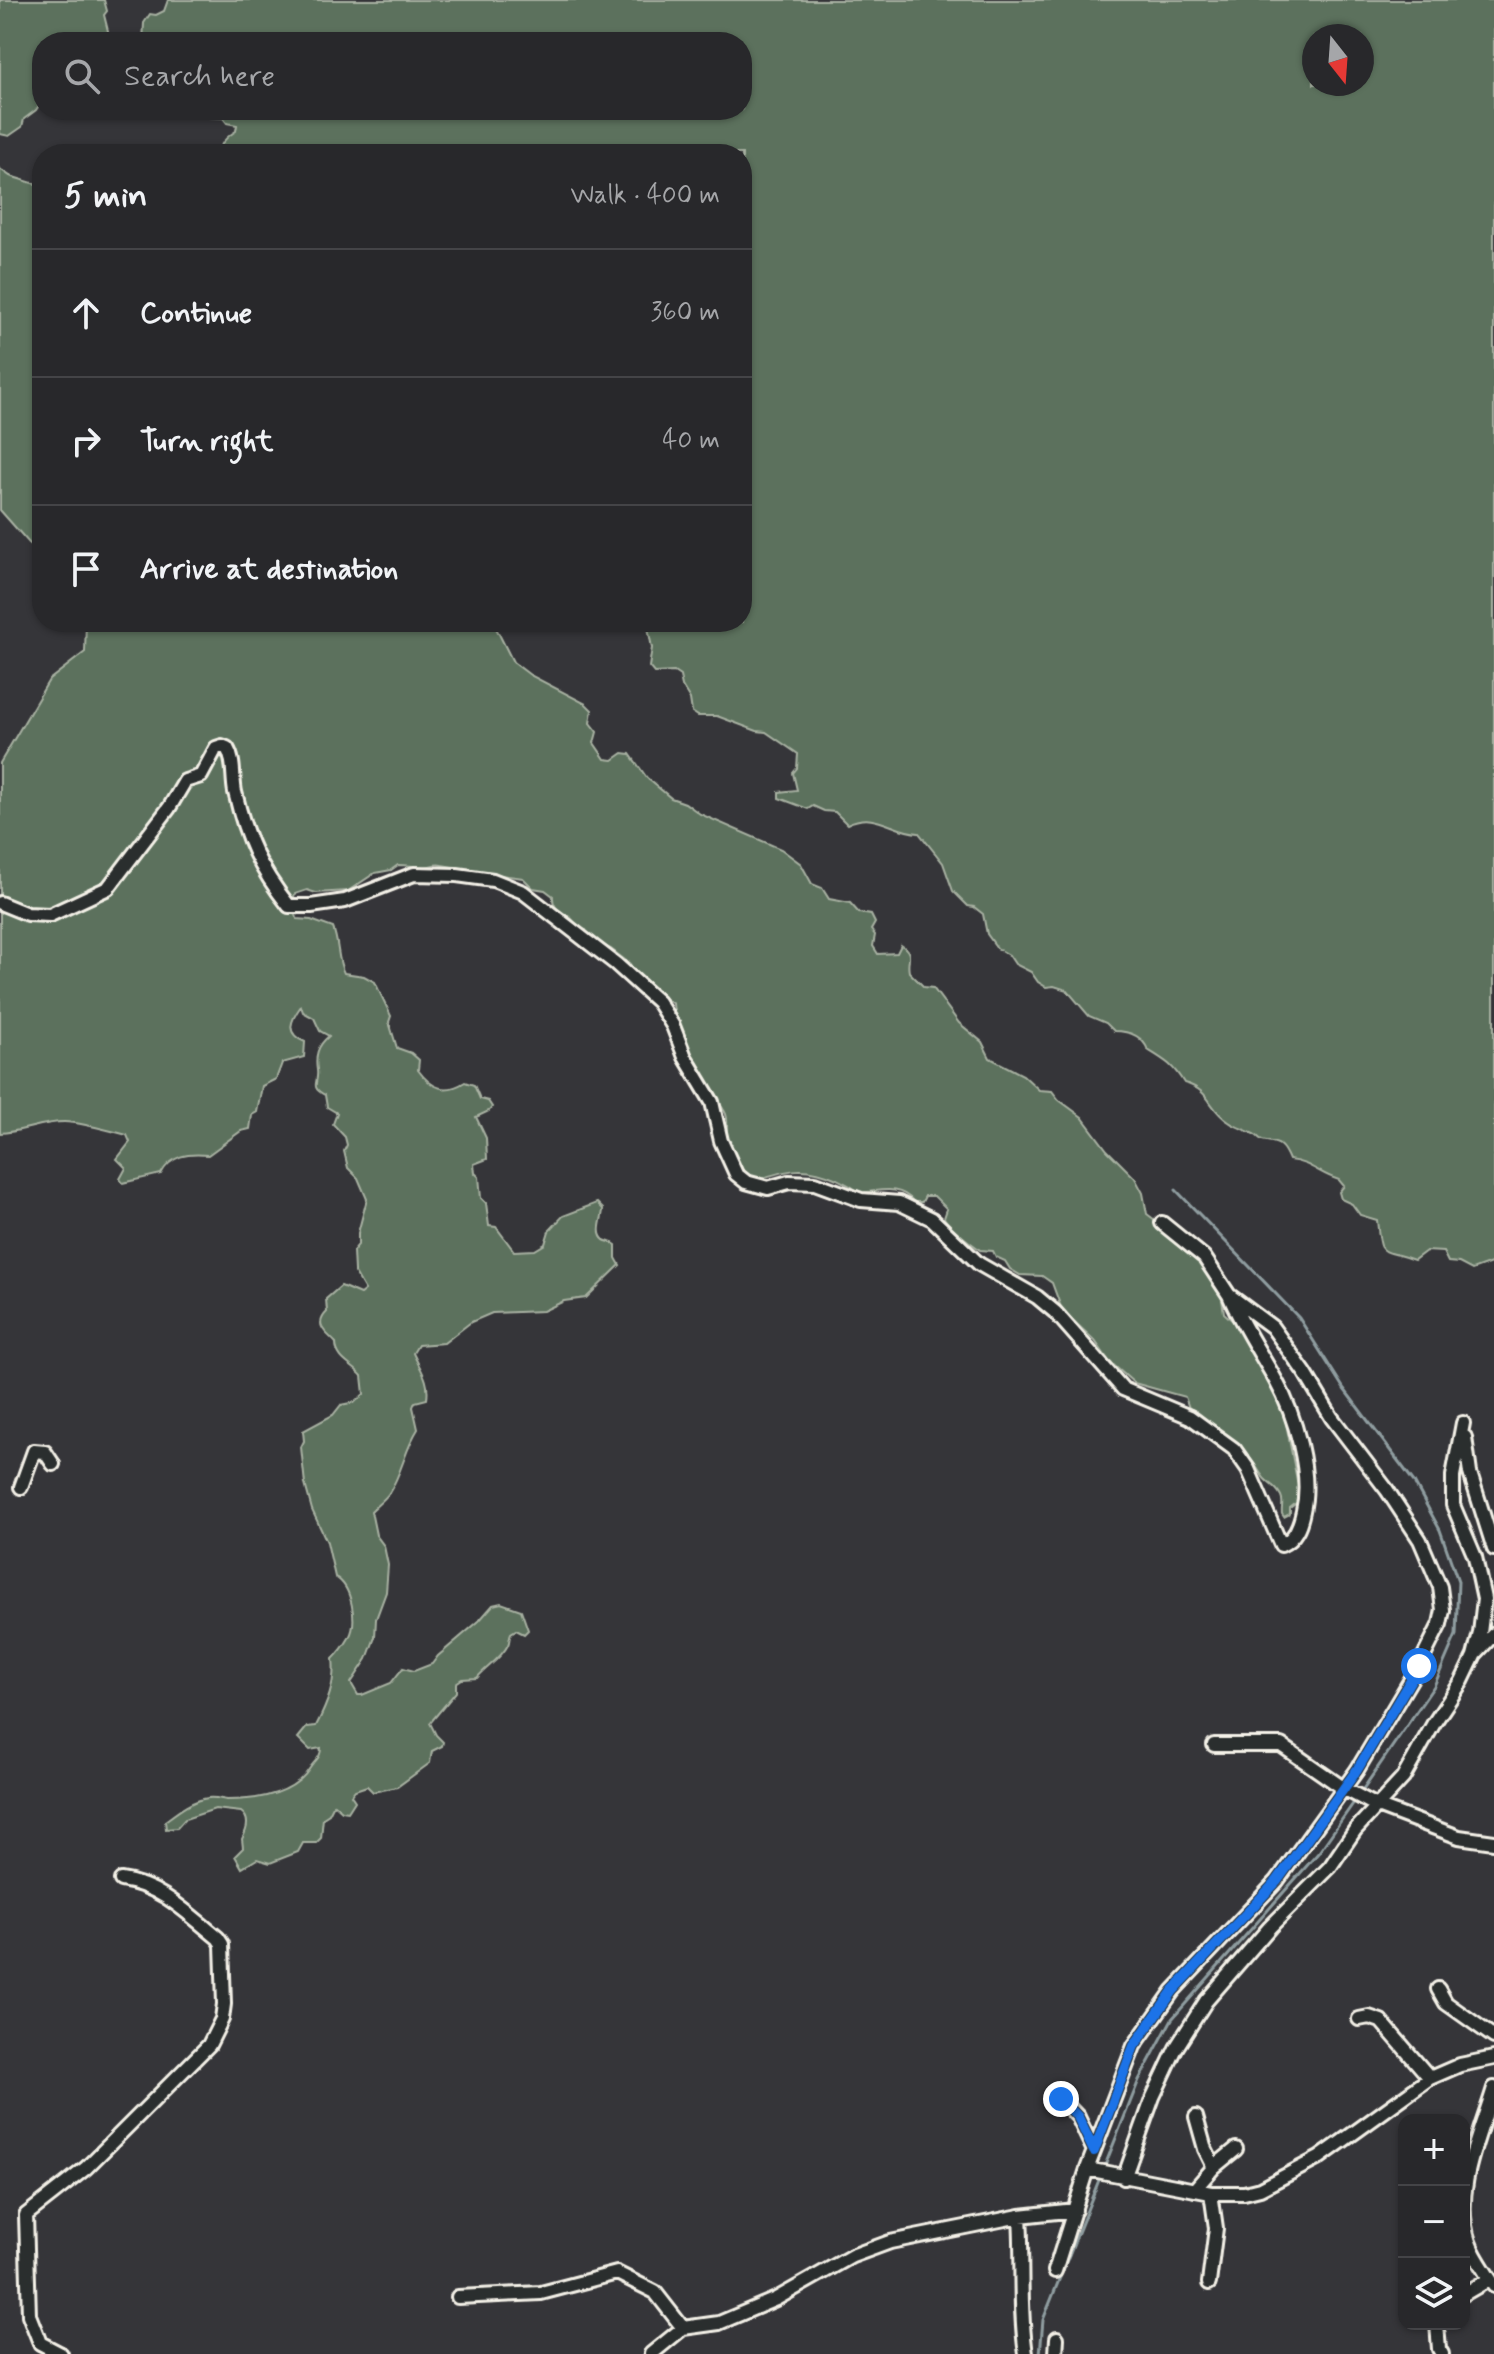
<!DOCTYPE html>
<html lang="en">
<head>
<meta charset="utf-8">
<style>
  :root { --surface:#28282b; --page:#343437; --text:#f1f3f6; --muted:#a5a6a9; --line:#444447 }
  body { margin:0; font-family:Mynerve,sans-serif; background:var(--page); color:var(--text) }
  .controls { position:absolute; right:24px; bottom:24px; display:grid; overflow:hidden; border-radius:16px; box-shadow:0 2px 6px #0004 }
  .controls button { width:72px; height:72px; display:grid; place-items:center; padding:0; border:0; border-bottom:2px solid var(--line); background:var(--surface); color:var(--text); font:40px sans-serif }
  .compass { position:absolute; left:1302px; top:24px; width:72px; height:72px; border-radius:50%; background:var(--surface); box-shadow:0 2px 6px #0004; rotate:163deg }
  .stop { position:absolute; width:24px; height:24px; margin:-18px; border:6px solid #1a73e8; border-radius:50%; background:#fff }
  .stop.end { background:#1a73e8; border-color:#fff; box-shadow:0 2px 8px #0008 }
  .list { margin:0; padding:0; list-style:none }
  h2 { display:flex; justify-content:space-between; align-items:center; height:104px; margin:0; padding:0 32px; font-size:34px }
  h2 small { font-size:26px; font-weight:400; color:var(--muted) }
  .list li { display:grid; grid-template-columns:52px 1fr auto; gap:24px; align-items:center; box-sizing:border-box; height:128px; padding:0 32px; border-top:2px solid var(--line) }
  .list b { display:block; font-size:30px; white-space:nowrap }
  .list em { font-size:26px; font-style:normal; color:var(--muted) }
  .icon { flex:none; width:44px; height:44px; fill:none; stroke:currentColor; stroke-width:2; stroke-linecap:round; stroke-linejoin:round }
  .map { position:relative; flex:none; width:1494px; height:2354px; overflow:hidden }
  .search { position:absolute; background:var(--surface); box-shadow:0 2px 6px #0004; left:32px; top:32px; width:720px; height:88px; display:flex; align-items:center; gap:20px; box-sizing:border-box; padding:0 28px; border-radius:32px; color:var(--muted); font-size:30px }
  .panel { position:absolute; background:var(--surface); box-shadow:0 2px 6px #0004; left:32px; top:144px; width:720px; height:488px; border-radius:32px }
  .map>svg:first-child { display:block }
  .green { fill:#5b715d; stroke:#a8b1a2; stroke-width:2; fill-rule:evenodd }
  .lines { fill:none; stroke-linecap:round; stroke-linejoin:round }
  .stream { stroke:#8f9da0; stroke-width:3 }
  .minor-casing { stroke:#f4f1e8; stroke-width:18 }
  .minor { stroke:#2a2d2e; stroke-width:12 }
  .route { stroke:#1a73e8; stroke-width:10 }
</style>
</head>
<body>
<div class="map">
<svg width="1494" height="2354" viewBox="0 0 1494 2354">
  <rect width="100%" height="100%" fill="#353539"/>
  <filter id="ink" filterUnits="userSpaceOnUse"><feTurbulence type="fractalNoise" baseFrequency=".0125" numOctaves="2"/><feDisplacementMap in="SourceGraphic" scale="16" xChannelSelector="R" yChannelSelector="G"/><feConvolveMatrix kernelMatrix="1 2 1 2 8 2 1 2 1" color-interpolation-filters="sRGB"/></filter>
  <g filter="url(#ink)">
    <path class="green" d="M0,0H104L107,11L104,15L108,31L103,42H42V101L36,110L24,119L22,127L9,136L0,134Z
      M168,0H1494V1262L1472,1270L1459,1263L1448,1262L1443,1252L1426,1251L1414,1260C1380,1247 1381,1260 1377,1220L1360,1215L1352,1204L1341,1199L1339,1192L1344,1186L1339,1180C1319,1174 1310,1162 1289,1160C1281,1141 1278,1144 1262,1140C1260,1139 1258,1137 1257,1136C1248,1130 1237,1128 1229,1122C1208,1109 1211,1090 1184,1083C1173,1065 1166,1061 1148,1050C1142,1035 1129,1031 1114,1031L1106,1023L1089,1016L1067,990L1054,986L1046,987L1038,982L1031,972L1015,964L1009,955L997,948L987,934L983,914L974,907L968,906L953,891L943,863L919,833C891,832 877,810 847,824L835,812L824,811L813,806L808,809L779,798V792L797,790L793,773L797,768L798,754L766,732L757,731L717,716H698L692,712L690,699L682,686L680,676L674,672L654,673L649,667L652,648L647,622H742V154H220C218,144 228,136 236,131L237,125L227,123L223,118L208,117L205,110H742V42H143L144,23L150,14L156,15L164,11ZM1314,36H1362V84H1314Z
      M0,169L10,176L42,186V553L29,543L0,510Z
      M86,622H493L513,662L530,675L586,704L592,710L590,723L597,732L594,743L605,759L613,760L623,753L630,754L647,778L671,798L685,803L700,814L781,849L801,864L812,884L822,888L829,899L850,903L859,913L871,915L875,923L871,930L875,935L873,946L878,954L897,953L901,945C915,954 906,959 909,972L924,987L933,988L959,1023L982,1042L990,1058L1023,1075L1039,1090L1052,1091L1059,1100L1082,1117L1107,1150L1135,1178L1143,1193L1147,1214L1200,1254L1220,1286L1224,1313L1246,1333L1285,1418L1300,1496V1500L1290,1508V1514L1284,1517L1282,1514C1281,1507 1284,1502 1281,1496C1274,1483 1267,1485 1261,1474C1247,1452 1237,1440 1214,1426C1205,1420 1201,1412 1189,1408L1185,1397L1134,1383L1109,1361L1095,1341L1062,1310L1052,1283L1042,1276L1020,1275L1010,1269L1005,1261L996,1257L993,1251L980,1250C967,1240 954,1231 944,1218L947,1209L934,1196H925L922,1202H914C899,1183 878,1192 859,1193C852,1185 846,1184 837,1179C806,1165 788,1169 757,1180L741,1170C738,1159 730,1152 727,1142C725,1132 730,1121 725,1112C706,1079 676,1042 673,1004L657,993L645,979L635,973L630,964L611,949L589,939L586,930L579,929C576,926 575,922 572,919C563,910 552,911 553,896L545,890L533,888L523,878C496,875 469,870 442,865C435,863 430,867 423,867C416,867 407,865 398,865L391,870L375,873L348,891L316,893L307,890L295,894L293,899L297,919L311,920L333,928C339,942 337,960 344,973L364,976L375,982L391,1016L389,1022L397,1048L411,1053L419,1060L418,1070C432,1089 446,1094 465,1082L474,1085L480,1099L488,1101L492,1107L489,1111L476,1117L486,1138L487,1159L474,1164L475,1173L479,1177L481,1198L486,1203L489,1226L496,1227L514,1251L535,1250L545,1244L549,1231L563,1216L597,1203L603,1209C603,1218 595,1233 604,1240C608,1242 612,1242 616,1245V1258L620,1265L586,1298L564,1301L543,1311L492,1313L471,1322L444,1343L418,1345L413,1353C420,1369 430,1380 427,1399L415,1402L413,1407L418,1429C405,1449 402,1473 389,1493C385,1499 377,1505 371,1511L376,1535L384,1546L388,1565L386,1592L376,1619L375,1637L367,1659L351,1683L358,1695H362L391,1683L403,1668L414,1671L432,1664L438,1656L479,1621L493,1605L501,1603L521,1610L528,1630L524,1634L516,1630L511,1633C509,1637 510,1641 508,1645C501,1659 486,1667 477,1678L462,1679L456,1683V1692L430,1723L436,1735L443,1742L442,1746L432,1751L430,1763L397,1787L373,1792L367,1786L355,1790L351,1795L355,1801L348,1812L342,1811L334,1804L329,1814L323,1818L321,1838L316,1843H303L298,1852L270,1863L257,1859L242,1868L235,1856L243,1848L242,1839C247,1830 251,1819 241,1812L215,1809L185,1819L177,1828L166,1829L165,1821C177,1812 192,1800 208,1798C214,1797 221,1799 227,1800C257,1800 293,1795 310,1768C315,1760 321,1758 321,1748L310,1750L298,1738L307,1727L316,1726C327,1705 336,1683 333,1659C339,1653 345,1645 349,1638C358,1622 352,1586 335,1577L327,1542L312,1510L305,1484L301,1447L304,1441L303,1431L333,1415L341,1405L355,1402L364,1394L362,1376C353,1365 336,1360 336,1343C327,1333 313,1326 327,1312L326,1299L341,1286L360,1294L365,1290L354,1271L353,1251L358,1245V1233L367,1199L358,1178L348,1168L344,1151L347,1145L345,1137L333,1124L337,1113L327,1107L325,1095C309,1087 319,1083 317,1070C315,1056 317,1046 329,1036L320,1031L314,1018L303,1012L301,1006C291,1020 284,1033 305,1042L304,1057L282,1063L276,1079L262,1086L257,1112L252,1115L250,1129L241,1131L208,1155C188,1153 171,1155 161,1174L123,1183L120,1179L126,1168L117,1159L130,1142L127,1135C112,1131 78,1122 64,1122C42,1122 22,1132 0,1133V763L49,680L85,652Z"/>
    <g class="lines">
      <path class="stream" d="M1176,1190L1299,1318L1344,1389L1414,1482L1440,1530L1458,1581L1456,1635L1434,1686L1361,1792
        M1104,2168L1139,2080L1172,2019L1319,1852L1357,1798
        M1040,2354L1043,2320L1101,2175"/>
      <g class="minor-casing">
        <path id="minor" d="M0,903L27,914L50,915L108,888L169,808L185,781L201,776L216,748L222,746L227,748C235,761 232,777 235,792C246,839 259,868 289,906H311L345,901L414,874L457,875L493,880L523,892L616,964L658,1002L673,1026L685,1057L712,1102L721,1141L736,1174L746,1182L768,1188L789,1182L815,1183L861,1200L899,1203L932,1219L979,1264L1037,1297L1055,1312L1123,1389L1190,1417L1234,1449L1248,1469L1281,1545C1295,1539 1300,1526 1303,1511C1312,1473 1295,1415 1276,1381C1260,1352 1242,1326 1229,1295
          M1465,1437L1470,1473L1494,1549
          M21,1487L34,1451L45,1452L53,1464
          M1476,1653L1494,1634
          M1214,1745H1281L1343,1788L1377,1806L1459,1837L1494,1842
          M1438,1989L1446,2003L1494,2037
          M1359,2019L1369,2017L1381,2021L1430,2078
          M1494,2088C1480,2135 1452,2192 1469,2242C1474,2257 1486,2272 1494,2286
          M1061,2099L1078,2117L1094,2151
          M1196,2117L1205,2149L1214,2167
          M1087,2169L1211,2193H1244L1260,2189L1319,2158L1430,2078L1460,2065L1494,2058
          M1124,2178L1153,2097L1176,2048L1206,2001L1270,1927L1330,1867L1355,1830L1403,1778L1434,1723L1462,1681L1474,1656L1480,1633L1484,1599L1475,1557L1453,1505V1476L1463,1423
          M1194,2190L1214,2167L1236,2149
          M1020,2216C1023,2262 1019,2308 1026,2354
          M1055,2271L1087,2169L1134,2046L1173,1991L1277,1881L1357,1770L1419,1666L1440,1624L1443,1610L1440,1587L1420,1540L1387,1490L1332,1418L1305,1373L1272,1327L1229,1295L1204,1257L1162,1223
          M1209,2283L1216,2228L1211,2193
          M1464,2294L1490,2279
          M458,2297L541,2293L617,2273L655,2292L683,2328
          M1437,2324L1439,2349L1442,2354
          M61,2354L40,2343L29,2315L26,2215L86,2168L209,2045L222,2019L224,2004L222,1944L218,1938C188,1914 161,1885 121,1880
          M651,2354L683,2328L719,2323L776,2299L852,2256L890,2242L1020,2216L1075,2210
          M1056,2354L1057,2338"/>
      </g>
      <use href="#minor" class="minor"/>
    </g>
  </g>
  <g class="lines" filter="url(#ink)">
    <path class="route" d="M1061,2099L1078,2117L1094,2151L1134,2046L1173,1991L1277,1881L1357,1770L1419,1666"/>
  </g>
</svg>
<div class="controls">
<button>+</button>
<button>−</button>
<button><svg class="icon" aria-label="layers" viewBox="0 0 24 24"><path d="M12 4l9 5-9 5-9-5zM3 14l9 5 9-5"/></svg></button>
</div>
<svg class="compass" viewBox="-18 -18 36 36"><path d="M0-13l5 13h-10z" fill="#e53935"/><path d="M0 13l5-13h-10z" fill="#a5a6a9"/></svg>
<div class="stop" style="left:1419px;top:1666px"></div>
<div class="stop end" style="left:1061px;top:2099px"></div>
<div class="search"><svg class="icon" aria-label="search" viewBox="0 0 24 24"><circle cx="10" cy="10" r="6"/><path d="M15 15l6 6"/></svg>Search here</div>
<section class="panel">
<h2>5 min<small>Walk · 400 m</small></h2>
<ul class="list">
<li><svg class="icon" aria-label="ahead" viewBox="0 0 24 24"><path d="M12 20V5M6 11l6-6 6 6"/></svg><div><b>Continue</b></div><em>360 m</em></li>
<li><svg class="icon" aria-label="right" viewBox="0 0 24 24"><path d="M7 20v-9h11M14 6l5 5-5 5"/></svg><div><b>Turn right</b></div><em>40 m</em></li>
<li><svg class="icon" aria-label="arrive" viewBox="0 0 24 24"><path d="M6 21V4h12l-3 4 3 4H6"/></svg><div><b>Arrive at destination</b></div></li>
</ul>
</section>
</div>
</body>
</html>
